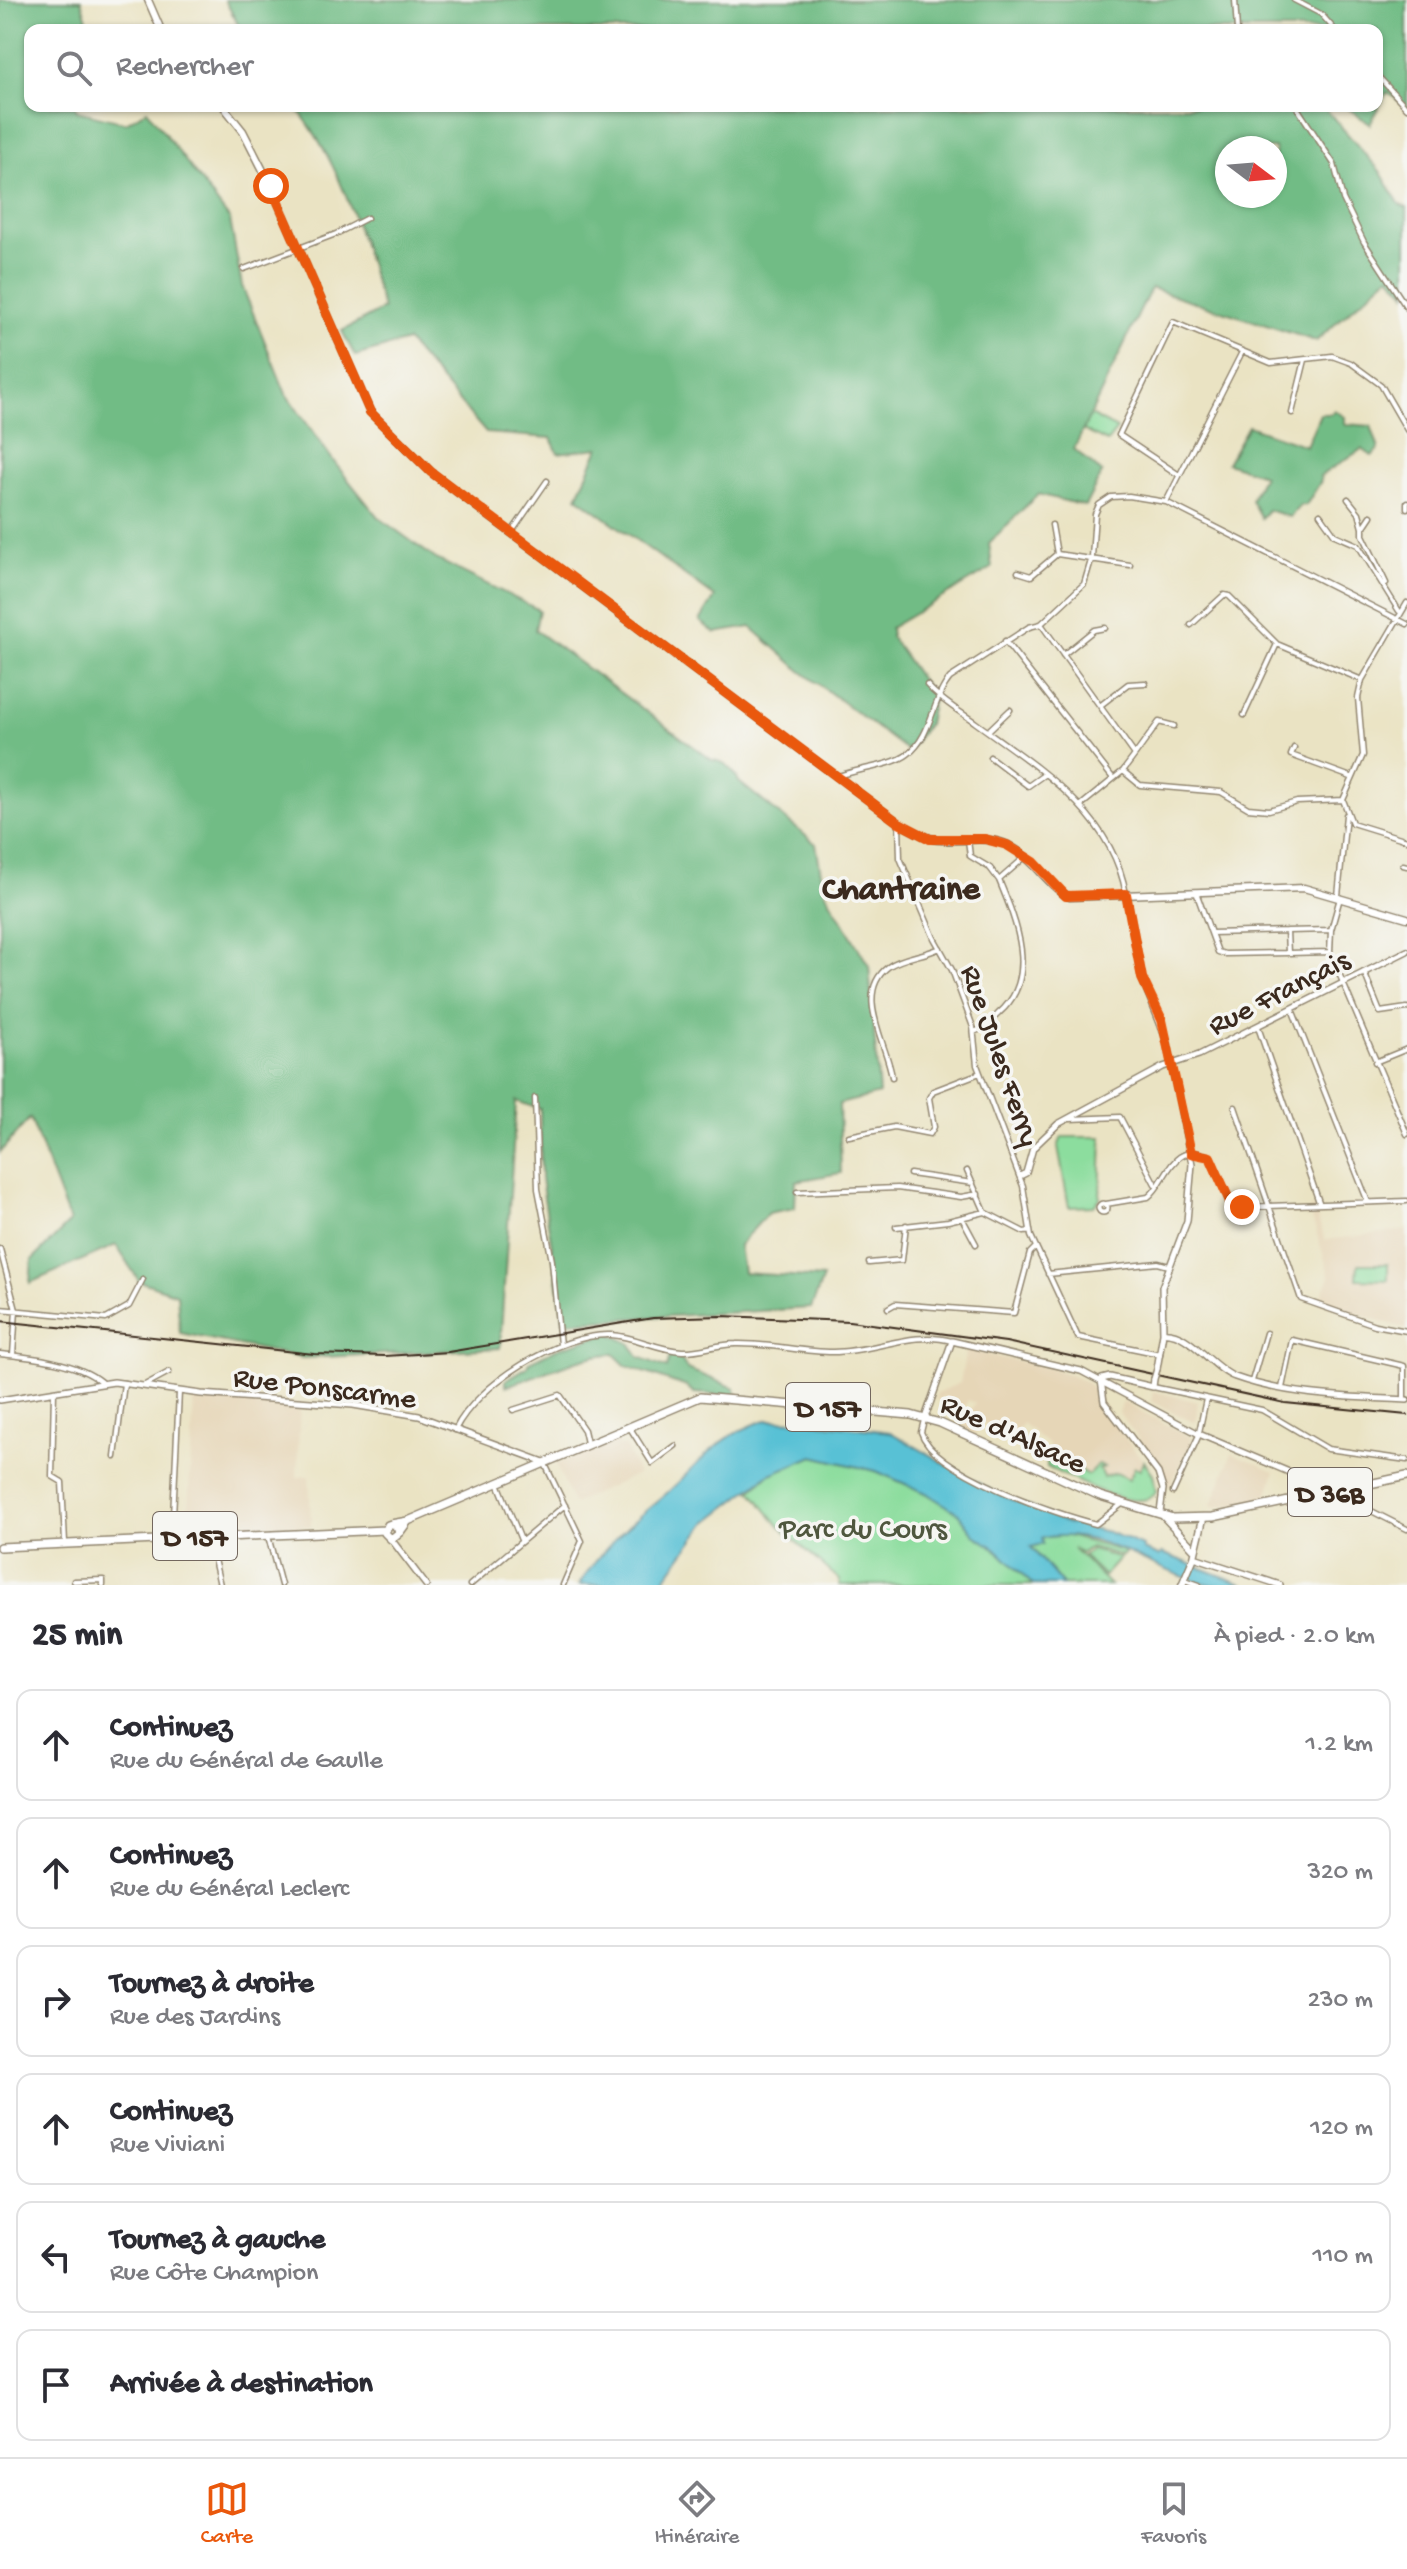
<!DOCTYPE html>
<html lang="fr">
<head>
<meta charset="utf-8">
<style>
  :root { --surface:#fff; --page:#f2f2f3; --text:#2b2b33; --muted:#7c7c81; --line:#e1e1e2; --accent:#ea580c }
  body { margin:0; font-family:"Gochi Hand",sans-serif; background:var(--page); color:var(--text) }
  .compass { position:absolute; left:1215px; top:136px; width:72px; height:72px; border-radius:50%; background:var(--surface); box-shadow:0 2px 6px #0004; rotate:106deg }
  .stop { position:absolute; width:24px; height:24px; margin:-18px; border:6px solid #ea580c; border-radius:50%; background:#fff }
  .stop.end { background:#ea580c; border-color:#fff; box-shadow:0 2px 8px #0008 }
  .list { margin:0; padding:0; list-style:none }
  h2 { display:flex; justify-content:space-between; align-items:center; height:104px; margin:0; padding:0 32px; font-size:34px }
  h2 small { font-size:26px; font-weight:400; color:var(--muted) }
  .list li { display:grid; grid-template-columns:52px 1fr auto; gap:24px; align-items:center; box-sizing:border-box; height:112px; margin:0 16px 16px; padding:0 16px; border:2px solid var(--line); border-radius:16px }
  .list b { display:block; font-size:30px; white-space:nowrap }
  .list p { margin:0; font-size:26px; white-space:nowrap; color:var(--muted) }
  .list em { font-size:26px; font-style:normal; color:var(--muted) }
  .icon { flex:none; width:44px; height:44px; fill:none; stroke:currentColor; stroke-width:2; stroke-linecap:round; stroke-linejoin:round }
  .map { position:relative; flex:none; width:1407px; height:1585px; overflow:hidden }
  .search { position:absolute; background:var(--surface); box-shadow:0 2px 6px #0004; left:24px; right:24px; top:24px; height:88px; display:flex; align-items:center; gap:20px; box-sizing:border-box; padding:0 28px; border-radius:16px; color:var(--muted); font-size:30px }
  .sheet { height:872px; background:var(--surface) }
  nav { display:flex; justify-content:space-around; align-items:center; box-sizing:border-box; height:112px; border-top:2px solid var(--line); background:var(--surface); font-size:22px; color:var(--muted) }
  nav a { display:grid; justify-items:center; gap:4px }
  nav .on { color:var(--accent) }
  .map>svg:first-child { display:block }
  .built { fill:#e6d6b7 }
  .green { fill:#8cdd9e; stroke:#64845e; stroke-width:2 }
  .forest { fill:#71bc85; stroke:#567352; stroke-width:2; fill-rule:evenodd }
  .water { fill:#59c1d5; stroke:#4a767a; stroke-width:2 }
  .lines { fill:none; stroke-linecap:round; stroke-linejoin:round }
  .minor-casing { stroke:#928670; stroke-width:7 }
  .tertiary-casing { stroke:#928670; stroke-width:8 }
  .secondary-casing { stroke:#928670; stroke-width:9 }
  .primary-casing { stroke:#928670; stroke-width:10 }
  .minor { stroke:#fff; stroke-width:4 }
  .tertiary { stroke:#fff; stroke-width:5 }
  .secondary { stroke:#fff; stroke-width:6 }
  .primary { stroke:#fff; stroke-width:7 }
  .rail { stroke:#3b2a1e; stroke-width:2 }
  .tertiary-bridge-casing { stroke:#928670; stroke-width:8; stroke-linecap:butt }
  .tertiary-bridge { stroke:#fff; stroke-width:5 }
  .route { stroke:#ea580c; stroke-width:10 }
  .labels { text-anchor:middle; stroke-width:7; stroke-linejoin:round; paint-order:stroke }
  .shield { fill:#f6f6f2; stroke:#73675e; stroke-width:2 }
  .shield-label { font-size:28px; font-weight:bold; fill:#3b2a1e }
  .street-label { font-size:30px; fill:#3b2a1e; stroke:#f6f6f2 }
  .park-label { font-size:30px; fill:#4f573e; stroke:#f6f6f2 }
  .quarter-label { font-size:34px; font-weight:bold; fill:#3b2a1e; stroke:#f6f6f2 }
</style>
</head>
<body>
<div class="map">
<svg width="1407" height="1585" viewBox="0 0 1407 1585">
  <rect width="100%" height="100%" fill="#f6f6f2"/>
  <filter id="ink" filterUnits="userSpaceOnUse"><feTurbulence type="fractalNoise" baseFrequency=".0125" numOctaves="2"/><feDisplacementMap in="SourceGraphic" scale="16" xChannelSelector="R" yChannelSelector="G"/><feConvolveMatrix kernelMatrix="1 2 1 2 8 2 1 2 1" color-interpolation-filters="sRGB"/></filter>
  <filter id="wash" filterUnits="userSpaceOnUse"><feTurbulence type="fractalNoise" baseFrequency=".006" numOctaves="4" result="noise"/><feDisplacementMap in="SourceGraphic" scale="32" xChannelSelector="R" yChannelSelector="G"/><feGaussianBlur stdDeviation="1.8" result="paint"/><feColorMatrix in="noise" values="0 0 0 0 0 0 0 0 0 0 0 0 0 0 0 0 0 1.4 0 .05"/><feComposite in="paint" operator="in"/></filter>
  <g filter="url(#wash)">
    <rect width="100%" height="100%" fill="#eae3c3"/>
    <path class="built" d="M1314,1207L1325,1240L1407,1230V1329L1319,1302L1330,1277L1309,1208Z
      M966,1350L1055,1369L1087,1382L1104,1406L1108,1420H1112L1153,1474L1157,1487L1154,1496L1141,1503L1100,1491L1047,1467L1049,1445L1022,1423L1012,1439L982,1422L975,1434L962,1429L975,1403L968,1400L963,1410L944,1396L935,1401L937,1393L960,1383Z
      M1153,1391L1198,1402L1195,1423L1151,1401Z
      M194,1397L300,1404L297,1477L309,1476L311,1526L187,1531Z
      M1123,1402L1191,1437L1192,1442L1169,1488L1160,1467L1119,1413Z
      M616,1437L620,1446L625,1445L638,1474L573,1504L556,1464Z
      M1232,1453L1275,1471L1266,1501L1211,1507Z"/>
    <path class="green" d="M1088,414L1117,429L1107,442L1081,429Z
      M1062,1137H1102L1100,1198L1094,1206L1069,1207L1058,1147Z
      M1358,1264H1388V1280L1357,1279Z
      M1048,1451L1088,1475L1099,1464L1104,1467L1099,1469L1103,1477L1116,1473L1129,1479L1135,1467L1140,1469L1144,1461L1153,1474L1156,1492C1142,1517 1068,1477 1047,1467Z
      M813,1456L876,1471L926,1493L958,1513L976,1536L995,1548L1033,1585H839L840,1580L780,1527L751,1491L768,1475Z
      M1064,1535L1126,1552L1122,1556L1090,1547L1082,1553L1073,1548L1110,1585H1063L1031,1547L1043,1544L1041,1538Z
      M1091,1550L1120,1558L1104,1576L1083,1556Z"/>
    <path class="forest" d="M0,0H81L90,30H30V106H75L77,111L126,123L147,110L230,220L242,286L286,394L337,466L378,517L436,559L539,610L535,630L712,760C726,761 734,770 739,782L816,844L824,890L869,966L879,1094L839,1104L841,1173L796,1181L795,1208L768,1213L739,1245L743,1273L823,1278L811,1308L564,1322L541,1179L540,1109L516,1101L500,1348L303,1358L180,1333L177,1294L139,1281L116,1245L30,1283L32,1260L70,1222L30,1118L0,1152Z
      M225,0H1407V107L1387,92L1370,124L1345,106H1377V30H241Z
      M295,106H1323L1380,171L1400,205L1407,208V294L1390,275L1316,341L1151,288L1074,449L1102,473L1085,506L1038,494L989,543L992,568L890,628L891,637L933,697L928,724L908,751L801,671L751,627L715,633L700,621L715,597L577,497L599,448L558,453L551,438L486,433L407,341L355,356L342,331L383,309C361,237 343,166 295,106ZM1227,148H1275V196H1227Z
      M1334,410L1345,417V424L1371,426L1379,449L1372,456L1362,449L1320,476L1321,481L1306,505H1300L1290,517L1268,510L1261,518L1251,500L1263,475L1227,463L1248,426L1306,446L1320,414H1331Z
      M609,1333L630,1343L639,1357L667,1368L670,1355L681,1359L687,1369L735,1388L736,1396L694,1393L687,1387L626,1366L614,1354C586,1353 536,1377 506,1386V1380L527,1367L529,1362L558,1348Z"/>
    <path class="water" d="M766,1420L803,1421L890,1432L994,1492L1066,1523L1108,1532L1143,1546V1550L1159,1556L1162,1553L1245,1585C1235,1585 1224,1585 1214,1585C1156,1576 1103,1525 1042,1538L1043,1544L1031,1547L1063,1585H1033L995,1548L976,1536L958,1513L926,1493L876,1471L813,1456L768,1475L706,1523L660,1585H579C599,1553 625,1527 654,1504C696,1471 710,1438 766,1420Z"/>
  </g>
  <g filter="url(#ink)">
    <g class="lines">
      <g class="minor-casing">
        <path id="minor" d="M1235,0L1237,30
          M1294,0L1321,14L1335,30
          M1377,75L1407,108
          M1296,106L1334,164L1343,199L1364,242L1407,308
          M244,269L336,234L367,218
          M1292,413L1305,360
          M1179,475L1119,435L1173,322L1271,363L1332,356L1351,363L1381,385L1407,430
          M1348,499L1359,513L1363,528
          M1166,502L1242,352
          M1407,503V508
          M1320,514L1335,535L1358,545L1399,611
          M1371,516L1363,528V535L1386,583
          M1052,525L1057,554
          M511,533L547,481
          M1018,572L1031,576L1057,554L1130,565
          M1407,603L1362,680L1358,698L1363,755L1343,800L1352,823L1407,840
          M1041,624L1135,755L1123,771L1080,806
          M1191,625L1224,595L1229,596L1277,644L1362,680
          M1005,641L1112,777
          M1063,655L1094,630L1105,628
          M927,685C940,700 959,711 976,723C1038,768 1112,813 1126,894
          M1101,705L1128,684L1145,683
          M1244,715L1277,644
          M988,731L1010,710
          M1294,748L1291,755L1351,777
          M1135,755L1159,722L1174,726
          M990,757L1028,786L1045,774
          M1123,771L1140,785L1221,792L1248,808L1269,810L1297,802L1343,800
          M836,777C855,769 893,766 908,754C932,736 932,699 950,678L1029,627L1041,624L1084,584L1092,557L1095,514L1099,505L1111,497L1129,496L1166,502L1407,624
          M899,823L900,858L934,938L952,970L973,1027L977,1065L1023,1186L1031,1236L1078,1337L1160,1354
          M968,840L970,856L990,868L999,880
          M1403,865L1407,866
          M1196,892L1211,933
          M1338,896L1346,815
          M1340,898L1331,930L1330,952L1407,1134
          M1287,931L1211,933L1218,952L1225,954L1288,953
          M1330,952L1288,953L1287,931L1331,930
          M1364,972L1380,1012L1407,1008
          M1292,1009L1368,1202
          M1258,1027L1319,1202
          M974,1032C984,1029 992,1020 999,1013C1040,978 1016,921 999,880L1025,857
          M1375,1062L1407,1049
          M892,1077C887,1043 853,994 888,967C901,957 924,956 940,948
          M535,1098L538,1189L552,1261L560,1345
          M1235,1107L1301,1299L1375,1325L1407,1331
          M1070,1119L1120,1117L1155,1184
          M849,1136L894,1127L930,1134L934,1127L929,1098L933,1091L980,1073
          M967,1171L985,1212
          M910,1174L973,1183
          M797,1192L897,1188L961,1197L978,1194
          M1098.5 1208a4.5 4.5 0 1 1 9 0a4.5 4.5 0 1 1-9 0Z
          M1106,1204L1148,1197C1167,1184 1170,1139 1210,1157L1231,1204L1242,1207L1407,1201
          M962,1218L976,1244
          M896,1227L948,1221L985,1212L1024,1232L1030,1231
          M0,1249L16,1310L13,1355
          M869,1263L902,1260L906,1225
          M1048,1274L1158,1263L1169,1266
          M888,1308L895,1304L1014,1313L1030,1253L1035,1248
          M0,1309L106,1319L129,1306L143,1279
          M0,1354C30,1357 78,1362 101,1382
          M1252,1381L1266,1333
          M143,1386L169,1372
          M1153,1387L1262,1410L1328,1449L1407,1460
          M1282,1388L1292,1340L1404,1366V1399
          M54,1392L52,1476L62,1482L65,1542
          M513,1410L560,1395L584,1430L587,1443
          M924,1420L921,1432C934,1473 1056,1514 1096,1524L1122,1504
          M630,1428L652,1463L675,1446
          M455,1430C477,1384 560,1333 611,1335C635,1336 657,1350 682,1351C700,1352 717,1344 736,1344C768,1343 801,1352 833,1352C875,1352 912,1330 952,1341
          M115,1457L124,1383
          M545,1464L582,1541L563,1585
          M498,1483L521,1540
          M1173,1492L1198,1437L1206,1399
          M1336,1493L1407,1529
          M268,1536L281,1585
          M172,1537L179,1392
          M209,1538L220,1585
          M1185,1580L1199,1585
          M74,1581L103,1580V1585
          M470,1585L565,1505"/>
      </g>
      <g class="tertiary-casing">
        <path id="tertiary" d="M1126,894L1142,978L1167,1041L1192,1164L1187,1221L1162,1287L1163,1333L1157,1369
          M1020,1176L1026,1173L1033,1148L1058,1124L1163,1067L1199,1055L1407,951
          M1163,1333C1189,1330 1211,1368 1235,1377C1288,1396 1351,1397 1407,1400
          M1102,1379L1110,1377L1153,1387L1154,1379
          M1101,1380L1104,1402L1158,1473L1163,1489L1160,1513
          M0,1400L114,1382L201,1394L353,1405L419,1416L544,1462
          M925,1418L952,1341L1081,1371L1199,1434L1334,1491
          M391,1539L426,1585
          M1194,1557L1280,1585"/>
      </g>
      <g class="secondary-casing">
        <path id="secondary" d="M148,0L161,30
          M223,106L243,131L271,186L370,412L431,472L494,520L899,823C909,828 921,836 933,839C958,844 984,834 1008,845C1034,858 1051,890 1070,897L1304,888L1407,918
          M1164,1517L1194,1549
          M1182,1585L1194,1557L1203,1519"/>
      </g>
      <g class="primary-casing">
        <path id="primary" d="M408,1521L700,1397L911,1415L940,1423L1100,1496L1173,1518L1213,1517L1407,1476
          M394,1524L400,1532L391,1539L385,1533L388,1525L391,1524L408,1521L400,1532
          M0,1547L385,1530"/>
      </g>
      <use href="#minor" class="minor"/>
      <use href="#tertiary" class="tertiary"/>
      <use href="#secondary" class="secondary"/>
      <use href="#primary" class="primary"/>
      <path class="rail" d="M0,1321L314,1354L385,1356L448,1352L653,1318L721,1316L849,1321L1006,1342L1285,1403L1407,1415"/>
      <g class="tertiary-bridge-casing">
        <path id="tertiary-bridge" d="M1154,1379L1157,1369"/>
      </g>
      <use href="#tertiary-bridge" class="tertiary-bridge"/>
    </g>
  </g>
  <g class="lines" filter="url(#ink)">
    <path class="route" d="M271,186L370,412L431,472L899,823L930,839H985L1007,845L1034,862L1066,896L1126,894L1142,978L1162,1020L1191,1153L1210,1157L1231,1204L1242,1207"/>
  </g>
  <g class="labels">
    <g class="shield">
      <rect x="786" y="1383" width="84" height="48" rx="6"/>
      <rect x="1288" y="1468" width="84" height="48" rx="6"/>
      <rect x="153" y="1512" width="84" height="48" rx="6"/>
    </g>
    <g class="shield-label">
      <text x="828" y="1417">D 157</text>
      <text x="1330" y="1502">D 36B</text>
      <text x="195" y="1546">D 157</text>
    </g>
    <g class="street-label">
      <text transform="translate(1278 991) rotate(-27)" y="10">Rue Français</text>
      <text transform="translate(1002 1055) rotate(71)" y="10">Rue Jules Ferry</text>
      <text transform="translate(325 1386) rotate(7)" y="10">Rue Ponscarme</text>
      <text transform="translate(1014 1432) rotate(24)" y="10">Rue d'Alsace</text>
    </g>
    <g class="park-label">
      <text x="863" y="1537">Parc du Cours</text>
    </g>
    <g class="quarter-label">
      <text x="901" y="898">Chantraine</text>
    </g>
  </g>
</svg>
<svg class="compass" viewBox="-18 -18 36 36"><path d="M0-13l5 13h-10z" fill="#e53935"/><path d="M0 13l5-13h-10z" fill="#7c7c81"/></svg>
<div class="stop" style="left:271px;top:186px"></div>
<div class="stop end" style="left:1242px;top:1207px"></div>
<div class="search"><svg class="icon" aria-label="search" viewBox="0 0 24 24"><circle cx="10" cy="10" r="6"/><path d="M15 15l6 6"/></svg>Rechercher</div>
</div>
<section class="sheet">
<h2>25 min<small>À pied · 2.0 km</small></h2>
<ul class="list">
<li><svg class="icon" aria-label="ahead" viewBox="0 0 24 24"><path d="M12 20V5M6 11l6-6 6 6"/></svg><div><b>Continuez</b><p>Rue du Général de Gaulle</p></div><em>1.2 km</em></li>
<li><svg class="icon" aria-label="ahead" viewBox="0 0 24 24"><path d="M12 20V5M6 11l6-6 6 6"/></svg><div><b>Continuez</b><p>Rue du Général Leclerc</p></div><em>320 m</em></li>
<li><svg class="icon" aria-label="right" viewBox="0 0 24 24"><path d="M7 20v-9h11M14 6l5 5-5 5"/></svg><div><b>Tournez à droite</b><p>Rue des Jardins</p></div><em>230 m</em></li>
<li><svg class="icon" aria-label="ahead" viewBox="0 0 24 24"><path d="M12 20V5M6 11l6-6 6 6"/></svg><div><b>Continuez</b><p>Rue Viviani</p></div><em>120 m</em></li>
<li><svg class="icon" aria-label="left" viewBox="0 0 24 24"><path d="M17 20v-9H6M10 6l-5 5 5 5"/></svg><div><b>Tournez à gauche</b><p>Rue Côte Champion</p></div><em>110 m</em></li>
<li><svg class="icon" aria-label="arrive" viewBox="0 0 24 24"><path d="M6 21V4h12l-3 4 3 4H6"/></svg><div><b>Arrivée à destination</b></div></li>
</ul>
</section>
<nav>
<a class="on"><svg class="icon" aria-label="map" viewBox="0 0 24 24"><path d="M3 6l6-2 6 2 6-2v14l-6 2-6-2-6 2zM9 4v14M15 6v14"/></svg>Carte</a>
<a><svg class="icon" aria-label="directions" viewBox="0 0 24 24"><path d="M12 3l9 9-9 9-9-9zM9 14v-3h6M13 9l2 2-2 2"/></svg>Itinéraire</a>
<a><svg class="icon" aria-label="saved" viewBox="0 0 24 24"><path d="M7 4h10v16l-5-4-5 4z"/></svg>Favoris</a>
</nav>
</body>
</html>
